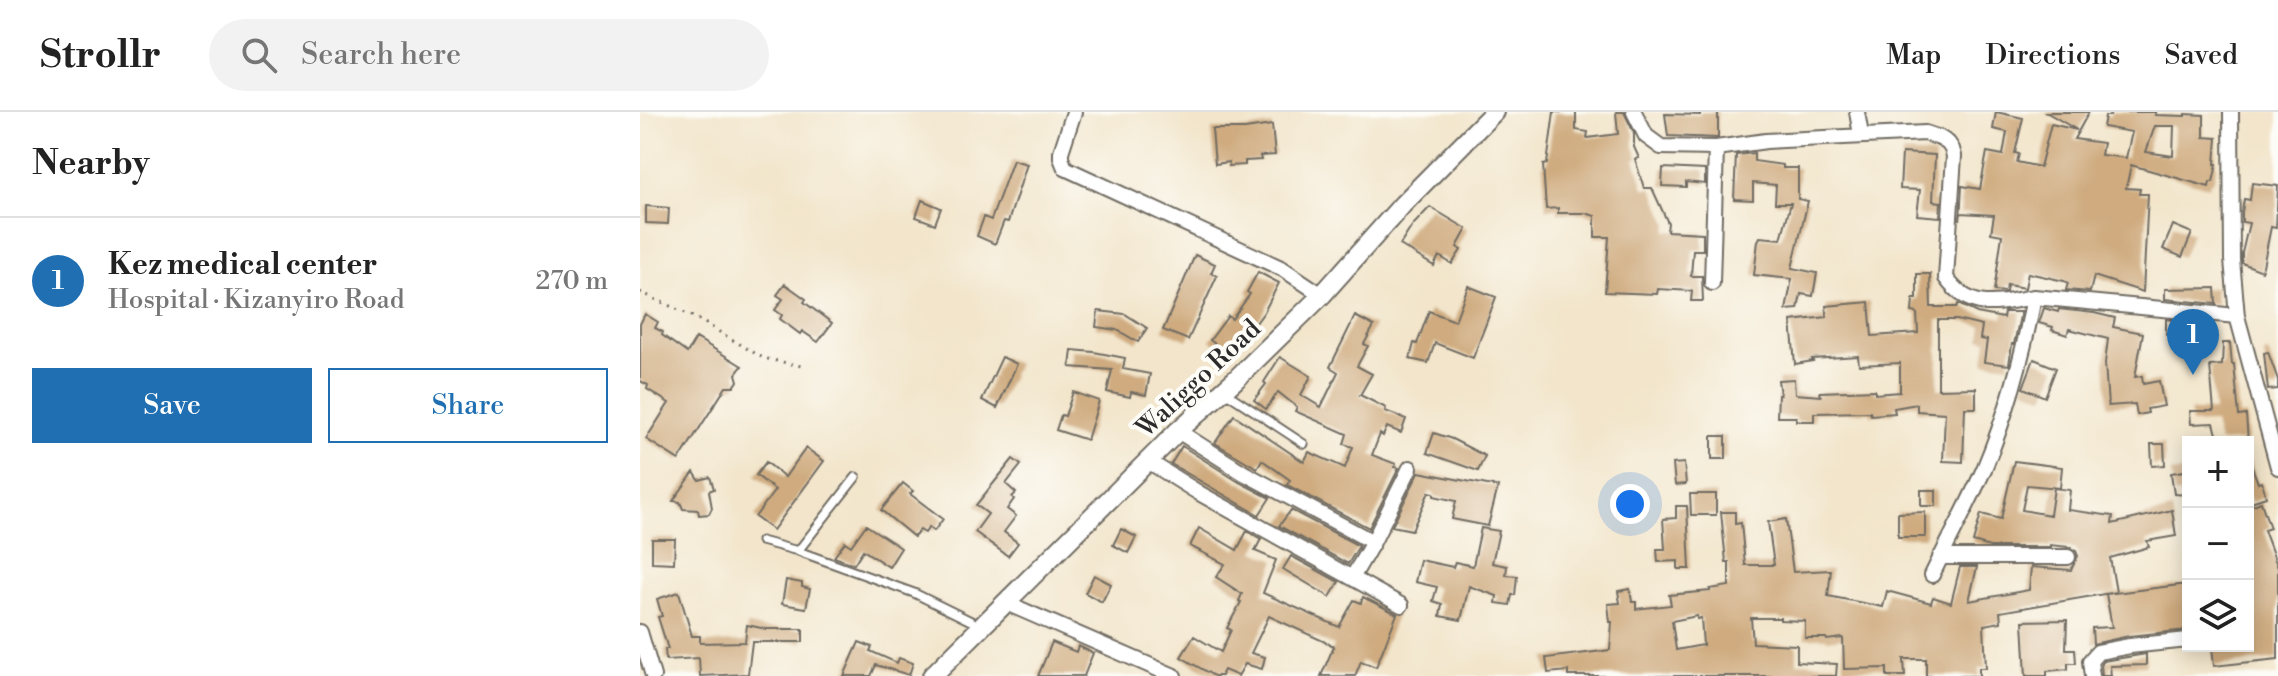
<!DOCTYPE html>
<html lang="en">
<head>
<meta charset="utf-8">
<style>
  :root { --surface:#fff; --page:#f2f2f2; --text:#222; --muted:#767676; --line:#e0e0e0; --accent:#1f6fb2 }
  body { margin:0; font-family:"Libre Bodoni",serif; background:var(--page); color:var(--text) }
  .controls { position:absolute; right:24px; bottom:24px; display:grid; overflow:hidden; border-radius:0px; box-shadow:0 4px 20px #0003 }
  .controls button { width:72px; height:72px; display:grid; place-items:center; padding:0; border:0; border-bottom:2px solid var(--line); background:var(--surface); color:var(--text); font:40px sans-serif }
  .you { position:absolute; left:990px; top:392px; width:28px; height:28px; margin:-20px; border:6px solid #fff; border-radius:50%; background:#1a73e8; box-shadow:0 0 0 12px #1a73e833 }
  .badge { display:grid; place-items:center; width:52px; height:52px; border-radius:50%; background:var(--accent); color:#fff; font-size:26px; font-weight:700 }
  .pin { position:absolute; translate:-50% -66px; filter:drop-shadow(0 2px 4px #0008) }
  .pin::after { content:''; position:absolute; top:42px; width:28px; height:24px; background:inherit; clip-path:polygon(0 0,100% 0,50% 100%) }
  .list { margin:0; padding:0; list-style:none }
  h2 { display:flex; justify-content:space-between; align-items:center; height:104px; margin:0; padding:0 32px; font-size:34px }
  h2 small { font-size:26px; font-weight:400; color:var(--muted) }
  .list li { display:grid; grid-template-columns:52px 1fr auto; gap:24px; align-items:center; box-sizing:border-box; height:128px; padding:0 32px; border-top:2px solid var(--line) }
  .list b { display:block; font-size:30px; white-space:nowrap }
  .list p { margin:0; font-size:26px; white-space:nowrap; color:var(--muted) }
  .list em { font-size:26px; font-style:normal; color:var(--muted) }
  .actions { display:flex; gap:16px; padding:24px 32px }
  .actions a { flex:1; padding:18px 0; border:2px solid var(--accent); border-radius:0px; text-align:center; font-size:28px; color:var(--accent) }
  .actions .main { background:var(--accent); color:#fff }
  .icon { flex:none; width:44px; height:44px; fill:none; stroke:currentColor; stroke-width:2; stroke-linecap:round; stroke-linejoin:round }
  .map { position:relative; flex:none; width:1638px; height:564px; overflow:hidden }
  header { display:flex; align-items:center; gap:48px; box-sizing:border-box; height:112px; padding:0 40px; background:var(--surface); border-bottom:2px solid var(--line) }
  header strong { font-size:38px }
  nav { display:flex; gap:44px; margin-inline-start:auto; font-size:28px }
  .search { width:560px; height:72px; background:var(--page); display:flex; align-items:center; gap:20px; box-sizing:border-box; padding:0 28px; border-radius:44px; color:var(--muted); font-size:30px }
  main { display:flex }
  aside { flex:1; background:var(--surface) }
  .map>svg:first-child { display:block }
  .building { fill:#cfab7f; fill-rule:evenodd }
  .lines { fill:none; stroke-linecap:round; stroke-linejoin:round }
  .service-casing { stroke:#716c63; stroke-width:11 }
  .minor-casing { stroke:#716c63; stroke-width:18 }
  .tertiary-casing { stroke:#716c63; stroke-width:22 }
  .path { stroke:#716c63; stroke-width:3; stroke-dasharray:2 6; stroke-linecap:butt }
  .service { stroke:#fff; stroke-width:7 }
  .minor { stroke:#fff; stroke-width:14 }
  .tertiary { stroke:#fff; stroke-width:18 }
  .labels { text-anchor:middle; stroke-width:8; stroke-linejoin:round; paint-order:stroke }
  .street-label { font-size:26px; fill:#2b2b2b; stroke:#fdfcf7 }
</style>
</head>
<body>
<header>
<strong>Strollr</strong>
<div class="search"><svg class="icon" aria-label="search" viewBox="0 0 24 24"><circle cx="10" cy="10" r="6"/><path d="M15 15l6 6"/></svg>Search here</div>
<nav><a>Map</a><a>Directions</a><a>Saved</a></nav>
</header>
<main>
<aside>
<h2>Nearby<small></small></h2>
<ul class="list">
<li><span class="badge">1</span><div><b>Kez medical center</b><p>Hospital · Kizanyiro Road</p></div><em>270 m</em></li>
</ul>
<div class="actions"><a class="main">Save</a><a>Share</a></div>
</aside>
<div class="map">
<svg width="1638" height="564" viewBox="0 0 1638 564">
  <rect width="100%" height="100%" fill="#fdfcf7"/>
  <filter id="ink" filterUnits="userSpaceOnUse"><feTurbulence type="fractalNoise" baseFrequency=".0125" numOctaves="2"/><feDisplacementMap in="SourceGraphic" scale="16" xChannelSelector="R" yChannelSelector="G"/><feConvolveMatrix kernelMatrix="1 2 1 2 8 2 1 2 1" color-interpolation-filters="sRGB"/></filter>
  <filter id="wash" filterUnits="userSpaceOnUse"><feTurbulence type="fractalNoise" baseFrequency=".006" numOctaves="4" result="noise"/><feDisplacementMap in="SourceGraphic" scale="32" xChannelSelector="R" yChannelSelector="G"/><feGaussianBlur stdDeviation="1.8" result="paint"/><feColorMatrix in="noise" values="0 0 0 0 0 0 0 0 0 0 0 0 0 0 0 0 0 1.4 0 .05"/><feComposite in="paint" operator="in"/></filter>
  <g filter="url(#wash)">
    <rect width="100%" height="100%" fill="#f2e5cb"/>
    <g id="blocks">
      <path class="building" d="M914,0H936V18L948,20L947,26L978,22L976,0H984L994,21V35L999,46L995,47L1004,76H1012L1028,111L1027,119L1063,121V138H1053L1051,164H1062L1063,189H1051L1052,179L1018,177L1017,182L965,180L969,125H955V104L945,101H918V96L906,97L903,53L907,52Z
        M1060,0H1078V26L1028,24L1025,2L1060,3Z
        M1356,0L1383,6L1375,41L1379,42L1377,50L1400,55L1411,12L1437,18L1406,0H1449L1434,27L1463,31L1461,43L1486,46L1492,20L1463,15L1465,4H1470L1471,0H1516L1515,3L1545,4V2L1564,3V25L1577,26L1575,52H1577L1573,70H1570L1569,75L1491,53L1486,76L1500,77L1499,82H1508L1503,180L1454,164L1450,180L1426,178L1428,171L1424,169L1388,161L1385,176L1367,173L1366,180L1354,179L1362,123L1351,121L1354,103L1321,101L1320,108L1322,74L1340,77L1347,40L1363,43L1367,20L1353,17ZM1515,14H1534L1533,44L1506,40Z
        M632,13L635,43L620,44L621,48L605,49V53L589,54V50L575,52L572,17H605Z
        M1114,41V49L1143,53V56H1158V87L1168,89L1152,156L1177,161L1173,184L1161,182L1158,197L1146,198L1152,167L1114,163L1118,129L1120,125L1141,127L1151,91H1135L1136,73L1113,71V88L1094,87L1096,43Z
        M1262,41L1295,43L1293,89L1301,90L1300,105L1277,103L1280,78L1260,77Z
        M373,48L387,52L368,110L364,109L355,132L337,124L344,105L351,108Z
        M1023,56L1065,58V72L1046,70V75L1022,74Z
        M1612,71L1638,74L1636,116L1631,115L1622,159L1602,151V141L1609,111L1602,110V100L1604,87L1610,88Z
        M282,88L301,96L295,112L276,105Z
        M6,94L29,96L28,112L6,111Z
        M790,95L827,117L817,135L821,138L812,152L799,144L794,154L760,133L772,114Z
        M1533,113L1552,121L1542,145L1523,137Z
        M555,143L575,152L571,161L577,164L548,228L523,218Z
        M618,160L639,171L624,200L613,215L611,213L588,242L570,228L588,204L592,207L610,182L607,180Z
        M1277,162H1290L1291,195H1317L1318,192L1337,201L1363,206L1364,200H1381L1374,232H1372L1369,253L1344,250L1347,228L1340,227L1342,214L1317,208H1298V277L1336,276V296H1325L1323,350L1303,349L1305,301L1277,299V292L1254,296L1255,301L1231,303L1230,300L1174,301V309H1156V305H1137L1138,283H1140L1138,268L1154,267L1155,282L1181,284L1180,280L1235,278V282L1260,280V251L1219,253L1218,244L1172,247L1173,249L1155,252L1151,209L1187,205L1186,194L1229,190L1232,224L1278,221L1277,201L1272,200L1273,187H1277Z
        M145,172L166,187L164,190L192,211L178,230L162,219L160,222L140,207L142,203L135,198L143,187L137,183Z
        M828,174L856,185L833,246L795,231L788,251L770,247L774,231L777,232L789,199L815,209Z
        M1575,176L1576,192L1525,187V177Z
        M1404,196L1418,200L1419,197L1454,201L1475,206L1473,215L1503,221L1495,265L1502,264L1503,272L1519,269L1524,294L1507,297L1508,301L1497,303L1495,292L1468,294L1465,251L1468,227L1429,217L1427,223L1412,218L1413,215L1399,211Z
        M458,199L485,202L507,216L498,230L477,218L456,215Z
        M5,202L18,210L15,216L23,220L22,223L47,241L56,226L102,254L96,262L98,269L94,275H86L39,348L6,327L29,291L7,277L8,273L0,269V212Z
        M715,204L734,214L724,232L728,234L717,254L732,262L720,283L746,296L745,299L766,307L761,321L747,315L743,324L740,322L732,343L756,352L755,355L759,356L729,416L647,373L650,368L622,348L617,356L575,331L594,303L664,350L669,340L705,356L713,335L704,332L707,322L655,299L657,295L638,280L626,297L614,288L626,272L624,270L640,245L671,264L661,283L681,295L698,260L690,255Z
        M1526,207L1540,209V222H1526Z
        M1583,231H1590L1592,252H1594L1599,304L1606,303L1608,329L1579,330L1574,311L1551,312L1550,299H1574L1570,254L1582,253Z
        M432,238L454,240L485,246L483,257L510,262L506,283L491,280L490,285L467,280L472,258L430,255Z
        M1628,240L1638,268V277L1628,278L1624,241Z
        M362,245L377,252L357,296L342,288Z
        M1394,247L1416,256L1405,285L1383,276Z
        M433,280L459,289L447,328L416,318L421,303L425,304Z
        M794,321L812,327L845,344L838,359L787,341Z
        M1072,324H1086V347H1072Z
        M1511,332H1524L1525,353L1512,354Z
        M542,334L599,370L630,386L619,403L531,352Z
        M166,336L184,349L133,418L115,405L135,378L116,363L126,350L145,365Z
        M373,347L381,353L366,372L376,381L372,385L374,387L367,397L376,404L364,420L378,431L368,444L335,420L348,402L336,393Z
        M1609,347L1618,371L1622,370L1626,385L1611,390L1608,382Z
        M1374,349L1422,355L1420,376L1387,373L1382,398L1410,403L1414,376L1430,378L1428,398L1473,404L1472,412L1532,398L1536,424L1507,429L1509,435L1470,446L1476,480L1360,500L1361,510L1344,513L1346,556H1339V564H1286V547H1264L1265,564H1247V556L1204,557L1203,526L1187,528L1186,526H1165V509L1140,508V506H1111L1113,531L1157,533V550L1197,552L1196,564H928V559L908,561L906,546L970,538L972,510H970L968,492L980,491L978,479L990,477L992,490H996V497L1031,493L1029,483L1070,479V477L1089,474V450H1086L1081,400H1095V412L1101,411L1105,453H1134L1128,410L1146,407L1153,460L1191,458L1188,484L1243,495L1247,479L1291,491L1293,485L1311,491L1320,455H1337L1329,489L1389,478L1391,455L1431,458L1438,444L1436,439L1429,435L1410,433V435H1350L1333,430L1341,402L1361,407ZM1057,504V507L1061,506L1063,533L1036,538L1032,509Z
        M1044,351L1046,372L1035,373L1033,352Z
        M1544,359L1548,383L1534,382L1531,361Z
        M54,360L59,368L70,365L74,377L69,379L72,396L69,402L59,403L58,398L43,397L40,390L33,389Z
        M779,360L858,375L848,414L812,407L816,389L794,384V381L789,380L772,418L752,414Z
        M263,371L273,379L270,382L303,407L294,419L289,415L285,421L280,418L274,425L241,398Z
        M1281,378H1296V394H1281Z
        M1050,382H1076V403H1051Z
        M1621,390L1630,416L1624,418L1638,456V547L1574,554L1572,534H1608V395Z
        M1036,394H1047L1050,457H1038V449L1018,450L1017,437H1025L1023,407L1036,406Z
        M651,398L719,434L708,452L639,414Z
        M1285,400V425H1258V401Z
        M226,413L261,436L249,455L223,438L214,452L194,445L205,430L211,434Z
        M559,416L597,438L607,419L621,427L615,439L636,448L623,481L699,515L714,488L721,491L723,485L757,502L736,555L721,549L715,564H681L694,534L629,504L611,541L625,545L622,557L605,552L598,564L584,558L581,564H574L541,545L554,524L581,540L591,518L587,516L601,490L599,489L602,482L576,465L585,452L550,434Z
        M841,416L859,419L852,451L867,454L866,463L877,464L875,483H872L870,493L856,491L857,484L829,474L821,508L800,504L802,492L793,489L797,475L775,470L780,448L813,455L815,450L833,454Z
        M481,417L496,425L488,441L473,433Z
        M12,427H35L34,451L12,450Z
        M651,444L699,470L690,485L643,457Z
        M454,463L471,472L462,490L445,481Z
        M146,468L162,471V475L170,477L166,496L142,492Z
        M1548,472V518L1489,524L1453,532L1452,516L1472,515L1466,482Z
        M39,480L52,524H60V531L105,530L107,513L126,517H163V530H112L108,562L60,564L59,546L26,548L25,537H28L18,505L22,504L17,487Z
        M1427,508L1426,537H1435L1436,551H1428V557L1407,559V564H1386L1383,509Z
        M219,530L232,535L230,539L257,551L259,546L273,551L269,563L236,553L231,564H204Z
        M412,530L436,540L438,534L453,541L444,564H398Z
        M1506,542V553L1470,554L1471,564H1462L1461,552L1463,549Z"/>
    </g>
  </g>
  <g filter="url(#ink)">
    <use href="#blocks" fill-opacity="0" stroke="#716c63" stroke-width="2"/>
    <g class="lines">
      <g class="service-casing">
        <path id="service" d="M585,280L664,332
          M121,429L158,439L274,481L339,513
          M158,439L216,365"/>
      </g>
      <g class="minor-casing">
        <path id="minor" d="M434,0L421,40V46L425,56L643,157L682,183
          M994,0L1006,24L1021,35L1076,36L1126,29L1285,21L1300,26L1308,31L1312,37L1314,44L1306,166C1331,201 1358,191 1394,185
          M1217,0L1221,23
          M1591,0L1592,148L1597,204L1638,355
          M1072,171L1076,36
          M538,319L604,361L733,430
          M508,349L559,381L761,493
          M1300,445H1428
          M1292,463C1309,428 1328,393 1344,357C1367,302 1383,244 1394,185L1597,204
          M712,466L733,430L770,356
          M364,490L534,564
          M0,520L13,564
          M1452,564L1450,549L1458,540L1490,534L1548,528"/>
      </g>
      <g class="tertiary-casing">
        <path id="tertiary" d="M292,564L538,319L595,268L682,183L763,92L854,0"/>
      </g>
      <path class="path" d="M0,180L56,206L123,246L166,255"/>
      <use href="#service" class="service"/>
      <use href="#minor" class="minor"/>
      <use href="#tertiary" class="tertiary"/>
    </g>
  </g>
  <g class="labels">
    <g class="street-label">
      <text transform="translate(558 266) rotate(-43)" y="9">Waliggo Road</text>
    </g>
  </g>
</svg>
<div class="controls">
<button>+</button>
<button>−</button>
<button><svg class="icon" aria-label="layers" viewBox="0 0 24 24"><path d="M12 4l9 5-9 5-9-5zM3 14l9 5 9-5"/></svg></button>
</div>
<div class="you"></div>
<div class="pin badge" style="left:1553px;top:263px">1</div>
</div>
</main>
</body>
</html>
